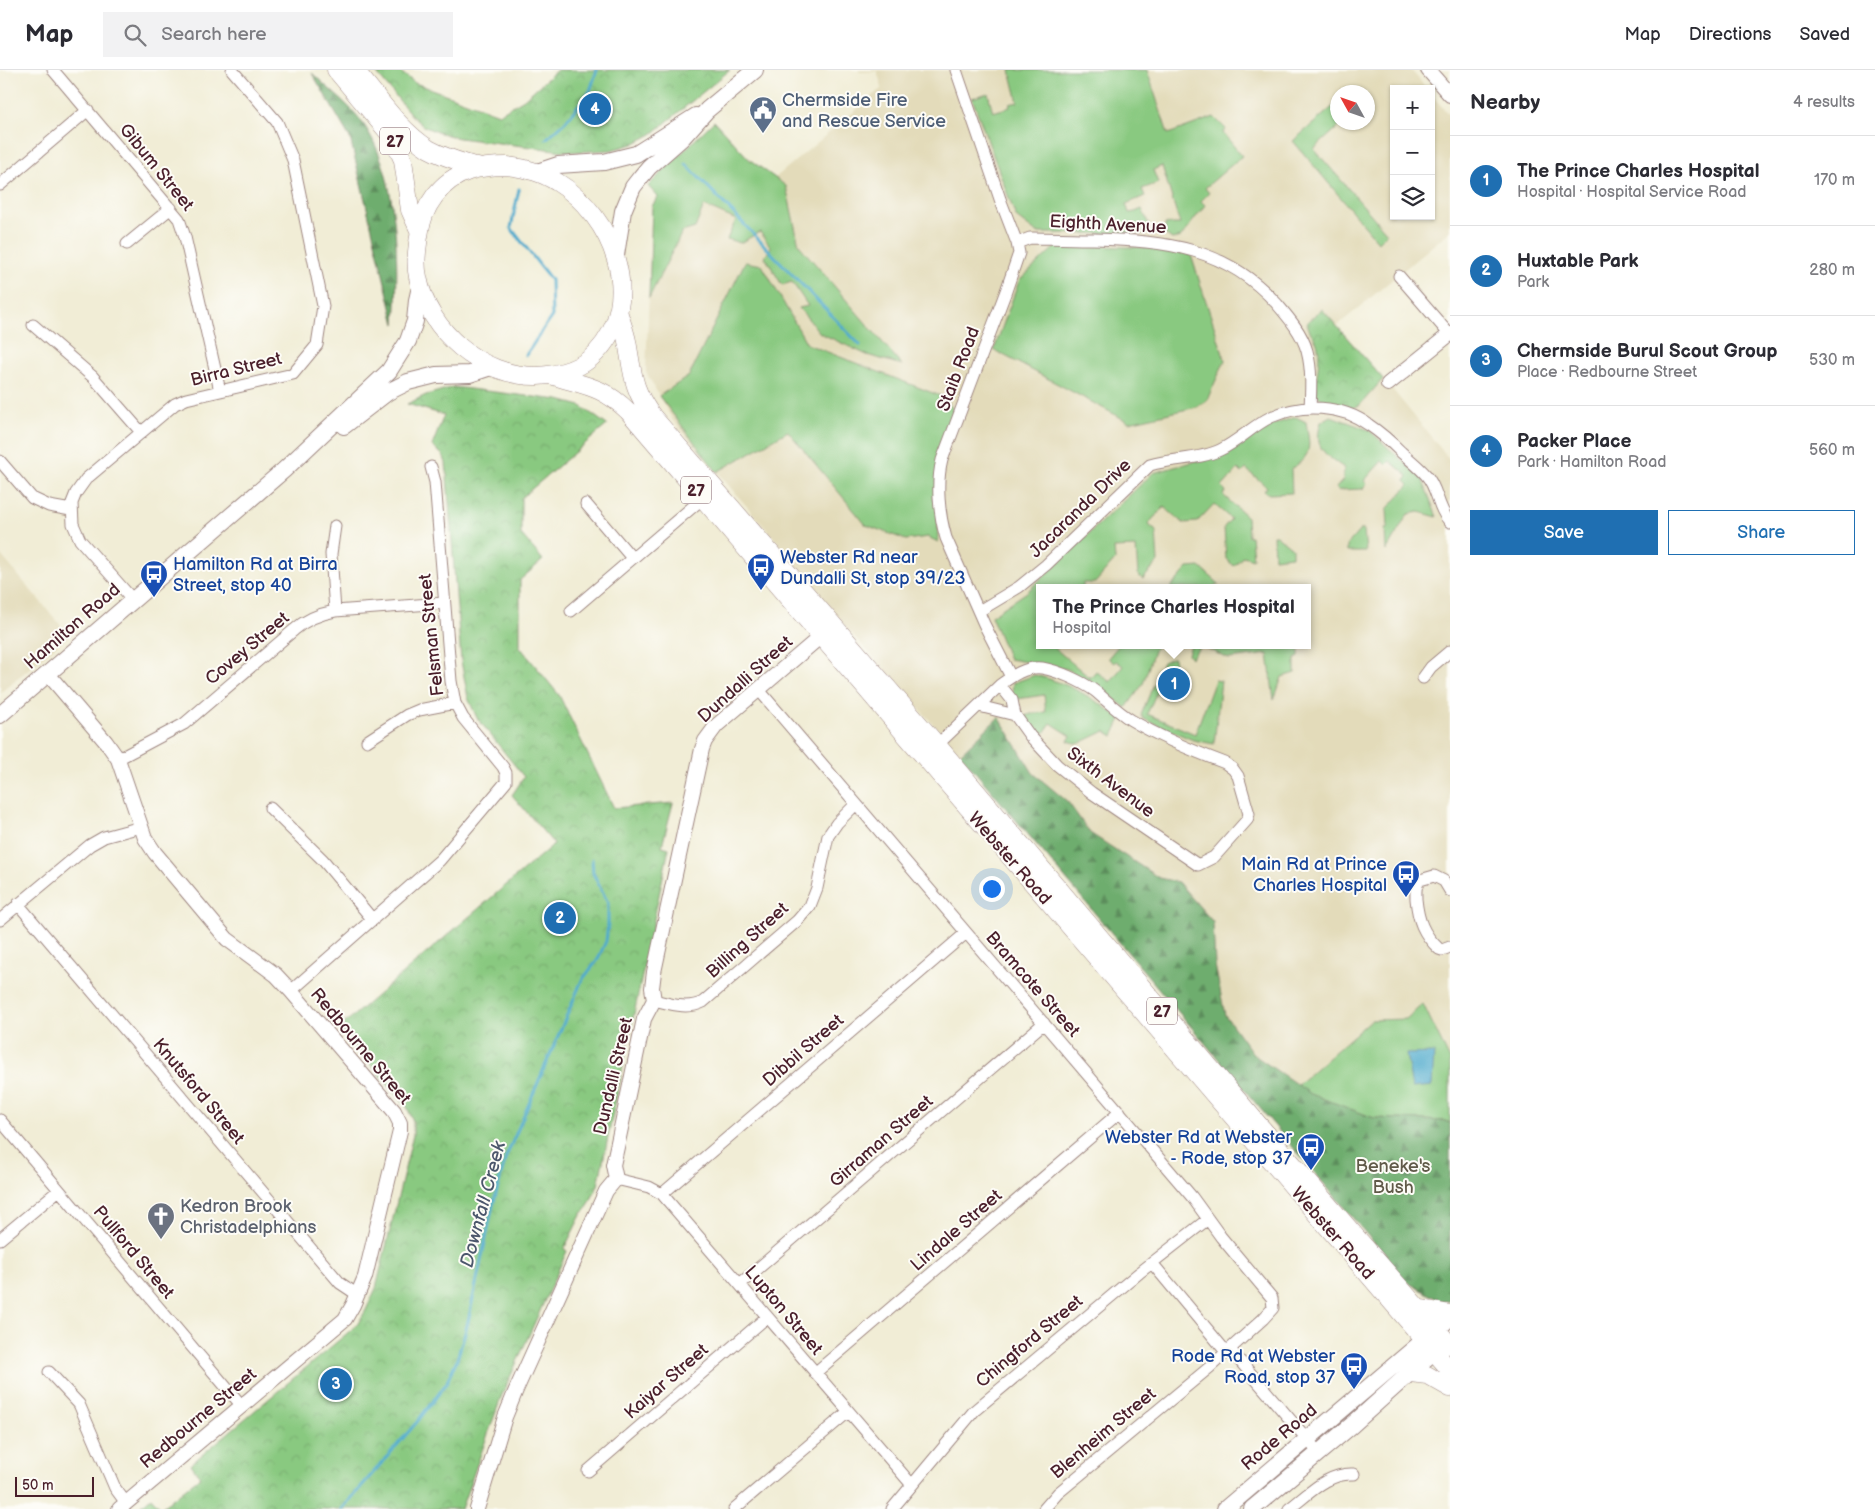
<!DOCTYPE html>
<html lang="en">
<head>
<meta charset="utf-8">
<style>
  :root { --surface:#fff; --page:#f2f2f3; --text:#2b2b33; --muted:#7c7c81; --line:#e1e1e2; --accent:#1f6fb2 }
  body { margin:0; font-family:"Balsamiq Sans",sans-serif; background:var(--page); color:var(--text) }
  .controls { position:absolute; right:15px; top:15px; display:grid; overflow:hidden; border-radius:0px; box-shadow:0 1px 4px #0004 }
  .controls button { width:45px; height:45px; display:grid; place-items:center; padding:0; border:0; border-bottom:1px solid var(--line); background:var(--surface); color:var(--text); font:25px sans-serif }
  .compass { position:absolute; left:1330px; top:15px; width:45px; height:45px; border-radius:50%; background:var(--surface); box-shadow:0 1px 4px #0004; rotate:310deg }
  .scale { position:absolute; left:15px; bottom:12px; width:79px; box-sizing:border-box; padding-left:5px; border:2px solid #4a1f2b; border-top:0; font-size:14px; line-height:18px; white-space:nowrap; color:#4a1f2b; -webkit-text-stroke:4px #fdfcf7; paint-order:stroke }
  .you { position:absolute; left:991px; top:818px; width:18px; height:18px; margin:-12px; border:4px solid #fff; border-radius:50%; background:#1a73e8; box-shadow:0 0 0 8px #1a73e833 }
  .badge { display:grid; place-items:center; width:32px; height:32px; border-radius:50%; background:var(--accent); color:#fff; font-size:16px; font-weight:700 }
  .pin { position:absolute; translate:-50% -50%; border:2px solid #fff; box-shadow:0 1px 5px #0006 }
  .popup { position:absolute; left:1036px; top:514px; width:275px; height:65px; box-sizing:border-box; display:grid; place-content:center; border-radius:0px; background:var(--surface); filter:drop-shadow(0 1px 4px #0005); font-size:16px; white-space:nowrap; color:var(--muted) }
  .popup b { font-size:19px; color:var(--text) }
  .popup::after { content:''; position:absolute; left:50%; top:100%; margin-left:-10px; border:10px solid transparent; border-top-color:var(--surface) }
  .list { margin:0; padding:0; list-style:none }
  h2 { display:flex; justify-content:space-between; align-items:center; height:65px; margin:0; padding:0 20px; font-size:21px }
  h2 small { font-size:16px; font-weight:400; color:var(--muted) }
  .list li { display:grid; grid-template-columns:32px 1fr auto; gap:15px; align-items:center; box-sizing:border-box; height:90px; padding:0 20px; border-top:1px solid var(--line) }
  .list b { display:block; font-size:19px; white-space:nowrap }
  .list p { margin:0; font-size:16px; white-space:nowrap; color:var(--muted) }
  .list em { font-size:16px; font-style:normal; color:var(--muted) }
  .actions { display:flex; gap:10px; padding:15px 20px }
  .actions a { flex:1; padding:11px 0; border:1px solid var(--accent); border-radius:0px; text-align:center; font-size:18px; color:var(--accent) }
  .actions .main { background:var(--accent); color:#fff }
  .icon { flex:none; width:28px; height:28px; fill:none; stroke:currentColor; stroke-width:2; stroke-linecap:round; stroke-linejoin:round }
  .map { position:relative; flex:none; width:1450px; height:1439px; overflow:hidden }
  header { display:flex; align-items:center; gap:30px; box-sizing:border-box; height:70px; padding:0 25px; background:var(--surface); border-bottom:1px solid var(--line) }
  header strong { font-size:24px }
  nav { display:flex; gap:28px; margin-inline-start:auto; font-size:18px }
  .search { width:350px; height:45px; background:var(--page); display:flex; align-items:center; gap:12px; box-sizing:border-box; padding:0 18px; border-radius:0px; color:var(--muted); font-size:19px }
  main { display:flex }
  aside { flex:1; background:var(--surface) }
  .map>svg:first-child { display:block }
  .built { fill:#e3dbba; fill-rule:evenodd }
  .green { fill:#89c980; stroke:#6a7456 }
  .forest { fill:url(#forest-firs); stroke:#5c664c }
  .park { fill:url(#park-crowns); stroke:#6a7456 }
  .water { fill:#4fabcd; stroke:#4c657c }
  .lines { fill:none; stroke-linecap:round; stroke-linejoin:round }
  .stream { stroke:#4fabcd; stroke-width:3 }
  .minor-casing { stroke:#9e8680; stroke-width:13 }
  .tertiary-casing { stroke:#9e8680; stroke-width:16 }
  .secondary-casing { stroke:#9e8680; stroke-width:18 }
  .primary-casing { stroke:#9e8680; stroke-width:19 }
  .minor { stroke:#fff; stroke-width:11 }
  .tertiary { stroke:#fff; stroke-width:14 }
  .secondary { stroke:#fff; stroke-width:16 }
  .primary { stroke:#fff; stroke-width:18 }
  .labels { text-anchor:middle; stroke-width:4; stroke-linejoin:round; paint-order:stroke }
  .shield { fill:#fdfcf7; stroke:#806168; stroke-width:1 }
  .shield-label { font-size:16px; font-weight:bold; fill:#4a1f2b }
  .service-label { font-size:18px; fill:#4e5e75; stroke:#fdfcf7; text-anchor:start }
  .street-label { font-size:18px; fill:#4a1f2b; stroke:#fdfcf7 }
  .transit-label { font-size:18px; fill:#164399; stroke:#fdfcf7; text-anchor:end }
  .park-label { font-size:18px; fill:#605a49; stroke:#fdfcf7 }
  .worship-label { font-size:18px; fill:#5b616d; stroke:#fdfcf7; text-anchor:start }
  .water-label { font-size:19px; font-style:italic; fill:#4c576c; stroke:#fdfcf7 }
</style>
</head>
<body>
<header>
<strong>Map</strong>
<div class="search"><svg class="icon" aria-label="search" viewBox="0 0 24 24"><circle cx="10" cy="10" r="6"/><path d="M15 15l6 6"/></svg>Search here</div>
<nav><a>Map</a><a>Directions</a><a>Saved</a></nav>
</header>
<main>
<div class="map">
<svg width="1450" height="1439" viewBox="0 0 1450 1439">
  <defs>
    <pattern id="forest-firs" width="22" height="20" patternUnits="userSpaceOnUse" patternTransform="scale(1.25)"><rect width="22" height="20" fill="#6ead6e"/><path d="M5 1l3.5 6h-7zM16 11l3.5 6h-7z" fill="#5c8c5b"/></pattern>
    <pattern id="park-crowns" width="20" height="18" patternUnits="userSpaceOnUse" patternTransform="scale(1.25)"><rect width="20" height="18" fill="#89c980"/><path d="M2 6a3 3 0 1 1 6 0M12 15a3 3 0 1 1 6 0" fill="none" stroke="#78ac6f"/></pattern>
  </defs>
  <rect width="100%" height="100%" fill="#fdfcf7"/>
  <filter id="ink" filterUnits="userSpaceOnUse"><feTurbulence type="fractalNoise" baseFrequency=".02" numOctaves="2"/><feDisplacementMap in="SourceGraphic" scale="10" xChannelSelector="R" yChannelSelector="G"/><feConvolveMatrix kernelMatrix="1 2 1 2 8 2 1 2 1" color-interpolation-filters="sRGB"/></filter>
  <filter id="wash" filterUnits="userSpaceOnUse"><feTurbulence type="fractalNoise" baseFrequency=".0096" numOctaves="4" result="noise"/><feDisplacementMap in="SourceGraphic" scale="20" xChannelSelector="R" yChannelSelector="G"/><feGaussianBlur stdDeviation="1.12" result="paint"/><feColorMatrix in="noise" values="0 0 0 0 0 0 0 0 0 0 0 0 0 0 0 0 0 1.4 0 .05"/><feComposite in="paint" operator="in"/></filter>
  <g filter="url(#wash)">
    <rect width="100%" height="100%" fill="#f1edd6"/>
    <path class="built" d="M858,0H1411L1427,19H1394V146H1431V24L1450,46V161L1337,256L1388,314L1450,390V1230L1440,1231L1407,1212L960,684L861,574L782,483L778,478L782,477L673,351L646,302L652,136L658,127L648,116L704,65L756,124L882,18L877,1L860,2ZM1338,22H1368V52H1338ZM1040,518H1308V575H1040Z
      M0,484L69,565L0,623Z"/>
    <path class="green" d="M1010,0H1147L1168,64L1214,47L1226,59L1223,63L1242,86L1205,118L1209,123L1201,131L1205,135L1181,167L1172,169L1165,164V154H1180L1162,96L1153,100L1158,113L1142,119L1145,126L1126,134L1129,143L1135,142L1142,139L1150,157L1146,164L1037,163L1016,147L972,28L988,23L993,42L1010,37L1009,34L1018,32Z
      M1337,33L1338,52L1343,53L1314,79L1387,163L1378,172L1293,71Z
      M714,51L749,89L786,116L799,175L902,295L867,285L820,263L799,238L808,236L792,212L782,215L765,187L771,177L760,162L740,173L727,169L736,150L704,136L695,158L682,162L649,228L652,136L658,127L648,116Z
      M1057,175L1160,178L1191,185L1225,290L1207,330L1197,337L1129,352L994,280L1019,211Z
      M745,192L762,195L807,274L943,327L953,339L937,402L938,472L928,467L906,470L866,455L788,361L717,402L659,326L689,306Z
      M1331,346L1369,360L1422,409L1437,447L1419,442L1408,444L1386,481L1385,459L1388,458L1387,439L1409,415L1405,411L1408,406L1390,391L1386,395L1382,391L1364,411L1367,414L1363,419L1340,420V422L1336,418L1343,410L1344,398C1325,384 1313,379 1321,352Z
      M1296,347L1306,352C1310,377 1313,385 1291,399L1292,423L1269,424L1264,421L1267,417L1246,399L1242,403L1238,399L1222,417L1226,421L1223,425L1247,447L1248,466H1251L1253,489L1243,486L1234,496L1226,489L1224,457L1231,449L1214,434L1197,452L1183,453L1164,437L1148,454L1156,461L1158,492L1143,509L1138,505L1136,477L1114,478L1115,490L1095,513H1083V518H1040V575H1051L1090,608L1096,601L1110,612L1123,596L1116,591L1114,593L1108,588L1119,575H1156L1143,614L1126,638L1098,616L1067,599L1009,589L991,546L1027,522L1153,403L1232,381L1263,358Z
      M1360,460H1364L1366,482H1347V475Z
      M1273,465H1276L1292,478V486L1274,488Z
      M1200,497L1219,514L1210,518H1170L1188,498Z
      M1191,575H1206V577L1199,578L1191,588L1188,584Z
      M1299,576V587L1295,589V603L1282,607L1274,630L1268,584L1229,589L1206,578Z
      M1172,588H1174L1175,596L1169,595L1147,644L1195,664L1215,610L1221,611L1214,674L1193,670L1144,649L1141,645L1163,592Z
      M1035,605C1071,614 1092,627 1121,649L1113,666L1105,661L1078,674L1068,671L1071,666L1051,653L1039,670L1025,656V646L1031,644L1046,642L1044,625L1017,629L1012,624L1013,613Z
      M1423,934L1450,990V1053L1445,1051L1374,1048L1312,1025L1297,1015L1371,950L1406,949Z"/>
    <path class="forest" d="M312,3C325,16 341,28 354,42C400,93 399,190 395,254L350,68Z
      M999,647L1033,703L1068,732L1090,763L1159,808L1178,812L1213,852L1215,895L1225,945L1254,985L1311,1024L1374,1048L1445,1051L1450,1053V1230L1440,1231L1407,1212L960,684Z"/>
    <path class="park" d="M374,0H398L415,13L499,44L524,29L557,0H730L652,64L633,74L611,80L571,82L459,68L437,62L423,56L413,47Z
      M1322,239L1383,309L1360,335L1352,338L1324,331L1316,324C1315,307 1321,292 1318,277C1317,267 1309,265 1307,252Z
      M454,317L559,330L581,336L607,355L521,428V464L543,490L520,510V577L559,625L614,738L673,733L662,776L669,778L598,1115L586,1140L582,1143L564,1179L567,1181L502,1325L461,1439H137L151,1427L161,1438L200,1407L191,1394L357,1255L366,1240L376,1218L413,1065V1051L407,1037L339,958L554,774L512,725L524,707L477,648L468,628L461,591L446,393L443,385L432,376L444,345L407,334L426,325Z"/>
    <path class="water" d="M1434,983L1432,1016L1412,1018L1406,984Z"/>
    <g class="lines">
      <path class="stream" d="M546,69L565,52L590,21L597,0
        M686,94L860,275
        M519,119L511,158L551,210L552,246L526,285
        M342,1439L417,1352L446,1314L457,1289L467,1256L493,1135L506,1087L582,910L597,891L606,871L608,854V833L593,803L592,789"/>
    </g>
  </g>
  <g filter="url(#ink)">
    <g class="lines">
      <g class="minor-casing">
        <path id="minor" d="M53,0L179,149L185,167L220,321
          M956,0L1000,129L1017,173L1019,183L1006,221L942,390C936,414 939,444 946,468L984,554L1011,607
          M0,115L88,40
          M1017,173L1030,168C1051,168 1073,169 1094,169C1166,171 1226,177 1277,234C1289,248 1302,263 1307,281C1312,300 1311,319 1310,338
          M127,174L171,138
          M1399,206L1450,265
          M33,255L93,307L141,362
          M0,391L32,428L49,436L71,440
          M586,434L632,488
          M133,530L80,470L73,454L72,433L76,423L86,409L175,334L186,329L293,304L317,275L323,236L293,90L277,52L232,0
          M335,541L331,484L335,456
          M571,541L703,428
          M979,541L1019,517L1046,495L1150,395C1173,388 1199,390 1220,380C1239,371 1252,356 1271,347C1302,333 1342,335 1369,355C1381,363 1391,372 1401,382C1409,389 1419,397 1426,405C1438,418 1437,438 1450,452
          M1423,608L1431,597L1450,581
          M759,620L1192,1127L1221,1167L1272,1228L1273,1238L1263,1249L1210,1297L1058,1423L1044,1439
          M979,636L1015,645
          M367,671L407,645L419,640L455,633
          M933,679L1000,615C1012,606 1026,596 1042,598C1059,601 1081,611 1095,621C1107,631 1118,642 1131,650C1161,668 1193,681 1225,693L1233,699L1238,706L1249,744L1247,750L1214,787L1198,795L1092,723L1057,695L1030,666L1015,645L1012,630L1000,615
          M118,689L184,654L294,560C306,549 319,544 335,541L444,533
          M270,738L323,790L373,850
          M1450,821L1444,811L1434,806L1420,810C1415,816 1416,821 1416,829C1418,850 1423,864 1439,879L1442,880L1450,877
          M18,834L340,1213L358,1225
          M0,850L90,775L104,767L141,757
          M291,921L440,790L506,712V703L503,697L463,648L455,633L451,611L435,412L431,397
          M654,930C671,934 687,940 703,932L797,851L810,836L817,818L828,766L837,753L856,734
          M0,1050L242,1336
          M616,1109L649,1117L662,1124L912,1415
          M662,1124L966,863
          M0,1169L59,1120
          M1152,1193L1222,1277L1234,1284L1319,1383
          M740,1214L1044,953
          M49,1302L79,1334L115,1418L126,1433
          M815,1303L1120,1042
          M588,1401L767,1247
          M734,1439L848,1342
          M892,1439L974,1341L1139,1203L1208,1149
          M1289,1439C1309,1424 1328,1402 1354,1404"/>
      </g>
      <g class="tertiary-casing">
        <path id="tertiary" d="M1428,0L1450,25
          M1388,314L1450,264
          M48,604L106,672L118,689L145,768L155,783L227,869L276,905L291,921L394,1041L400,1053V1061L365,1207L353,1235L345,1249L119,1439
          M477,1439L505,1347L516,1320L606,1121L616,1109L613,1095L617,1077L644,949L654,930L652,918L654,902L702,679L705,671L716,656L827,561"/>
      </g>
      <g class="secondary-casing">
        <path id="secondary" d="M537,102L558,95L604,92L636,84L696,46
          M616,185L623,141L633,117L640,108L649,97L682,68L707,40L755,0
          M344,356L388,322L408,312L436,305L470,304L491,297
          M0,645L284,400L389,301L408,271L415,251L417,230L420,217
          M1225,1439L1450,1248
          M1252,1439L1352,1355L1443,1273"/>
      </g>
      <g class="primary-casing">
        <path id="primary" d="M336,0L393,68L403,90L410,140L419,160
          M355,0C377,26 399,60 429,79C445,88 462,92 480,98
          M507,96C524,98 542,102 557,112C613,146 646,230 596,283C581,299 559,305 537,306C482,307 428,262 418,207C415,194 417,180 419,166C422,137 441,110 469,101C481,97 494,96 507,96Z
          M618,241C621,251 625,261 627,271C633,304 632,319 653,347L937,675L1258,1054L1450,1275
          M551,305C584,316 601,315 628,341L1450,1300
          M1417,1238L1450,1244
          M1411,1303L1427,1305L1450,1318"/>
      </g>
      <use href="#minor" class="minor"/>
      <use href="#tertiary" class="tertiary"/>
      <use href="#secondary" class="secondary"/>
      <use href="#primary" class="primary"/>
    </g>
  </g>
  <defs>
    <g id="civic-pin" transform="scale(1.4375)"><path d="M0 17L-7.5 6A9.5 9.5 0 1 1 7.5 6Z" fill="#5c6f8a" stroke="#fdfcf7"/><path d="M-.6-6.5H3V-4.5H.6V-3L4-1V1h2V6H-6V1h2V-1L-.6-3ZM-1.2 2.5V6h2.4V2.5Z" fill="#fff"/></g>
    <g id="bus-pin" transform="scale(1.4375)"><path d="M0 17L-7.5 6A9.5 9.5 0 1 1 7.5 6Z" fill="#1a4fb4" stroke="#fdfcf7"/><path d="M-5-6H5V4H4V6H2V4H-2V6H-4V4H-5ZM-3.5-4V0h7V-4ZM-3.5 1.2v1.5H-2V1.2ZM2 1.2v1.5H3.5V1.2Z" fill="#fff"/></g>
    <g id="church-pin" transform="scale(1.4375)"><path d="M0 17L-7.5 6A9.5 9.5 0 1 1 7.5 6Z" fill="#6b7280" stroke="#fdfcf7"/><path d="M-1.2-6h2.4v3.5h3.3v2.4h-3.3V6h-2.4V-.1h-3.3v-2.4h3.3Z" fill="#fff"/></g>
  </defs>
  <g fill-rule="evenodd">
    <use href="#civic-pin" x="763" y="40"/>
    <use href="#bus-pin" x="761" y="497"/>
    <use href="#bus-pin" x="154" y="504"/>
    <use href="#bus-pin" x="1406" y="804"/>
    <use href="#bus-pin" x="1311" y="1077"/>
    <use href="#church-pin" x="161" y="1146"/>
    <use href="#bus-pin" x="1354" y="1296"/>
  </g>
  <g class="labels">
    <g class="shield">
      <rect x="380" y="57.5" width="30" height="27" rx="4"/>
      <rect x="681" y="406.5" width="30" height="27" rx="4"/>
      <rect x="1147" y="927.5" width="30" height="27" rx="4"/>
    </g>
    <g class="shield-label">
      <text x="395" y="77">27</text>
      <text x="696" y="426">27</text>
      <text x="1162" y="947">27</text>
    </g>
    <g class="service-label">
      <text x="782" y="36">Chermside Fire<tspan x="782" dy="21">and Rescue Service</tspan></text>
    </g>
    <g class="street-label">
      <text transform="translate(157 97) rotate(51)" y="6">Gibum Street</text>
      <text transform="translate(1108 154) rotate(3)" y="6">Eighth Avenue</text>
      <text transform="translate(236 299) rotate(-14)" y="6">Birra Street</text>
      <text transform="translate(958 299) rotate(-69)" y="6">Staib Road</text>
      <text transform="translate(1080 438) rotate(-44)" y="6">Jacaranda Drive</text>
      <text transform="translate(72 556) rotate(-41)" y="6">Hamilton Road</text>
      <text transform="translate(431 565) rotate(-96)" y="6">Felsman Street</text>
      <text transform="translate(247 578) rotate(-40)" y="6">Covey Street</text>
      <text transform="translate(745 609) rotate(-42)" y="6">Dundalli Street</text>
      <text transform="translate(1111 712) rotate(37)" y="6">Sixth Avenue</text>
      <text transform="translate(1010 788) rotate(49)" y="6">Webster Road</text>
      <text transform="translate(747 870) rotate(-42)" y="6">Billing Street</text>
      <text transform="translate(1033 914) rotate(49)" y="6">Bramcote Street</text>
      <text transform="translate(361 976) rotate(50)" y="6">Redbourne Street</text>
      <text transform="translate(803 980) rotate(-41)" y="6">Dibbil Street</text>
      <text transform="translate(613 1006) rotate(-77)" y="6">Dundalli Street</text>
      <text transform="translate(199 1021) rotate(50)" y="6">Knutsford Street</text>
      <text transform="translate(881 1071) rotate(-41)" y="6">Girraman Street</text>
      <text transform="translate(956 1160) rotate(-41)" y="6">Lindale Street</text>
      <text transform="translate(1333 1163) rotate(49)" y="6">Webster Road</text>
      <text transform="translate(134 1182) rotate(50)" y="6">Pullford Street</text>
      <text transform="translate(784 1240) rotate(50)" y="6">Lupton Street</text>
      <text transform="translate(1029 1271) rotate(-40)" y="6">Chingford Street</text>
      <text transform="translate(666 1311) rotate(-41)" y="6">Kaiyar Street</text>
      <text transform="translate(198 1348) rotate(-40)" y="6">Redbourne Street</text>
      <text transform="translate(1103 1363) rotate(-40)" y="6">Blenheim Street</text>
      <text transform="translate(1279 1367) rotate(-40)" y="6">Rode Road</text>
    </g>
    <g class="transit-label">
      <text x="780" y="493" text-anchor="start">Webster Rd near<tspan x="780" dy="21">Dundalli St, stop 39/23</tspan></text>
      <text x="173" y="500" text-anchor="start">Hamilton Rd at Birra<tspan x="173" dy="21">Street, stop 40</tspan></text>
      <text x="1387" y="800">Main Rd at Prince<tspan x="1387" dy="21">Charles Hospital</tspan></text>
      <text x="1292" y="1073">Webster Rd at Webster<tspan x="1292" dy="21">- Rode, stop 37</tspan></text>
      <text x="1335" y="1292">Rode Rd at Webster<tspan x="1335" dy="21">Road, stop 37</tspan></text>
    </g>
    <g class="park-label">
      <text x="1393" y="1102">Beneke's<tspan x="1393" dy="21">Bush</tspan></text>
    </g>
    <g class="worship-label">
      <text x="180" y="1142">Kedron Brook<tspan x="180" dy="21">Christadelphians</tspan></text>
    </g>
    <g class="water-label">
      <text transform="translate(482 1134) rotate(-75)" y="7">Downfall Creek</text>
    </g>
  </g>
</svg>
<div class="controls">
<button>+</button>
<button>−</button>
<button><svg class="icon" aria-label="layers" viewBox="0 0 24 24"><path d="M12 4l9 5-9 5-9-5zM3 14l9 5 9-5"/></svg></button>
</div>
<svg class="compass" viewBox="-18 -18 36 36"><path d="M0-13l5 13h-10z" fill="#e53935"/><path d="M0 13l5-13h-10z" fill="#7c7c81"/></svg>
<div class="scale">50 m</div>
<div class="you"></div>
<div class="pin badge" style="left:1174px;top:614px">1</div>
<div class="popup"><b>The Prince Charles Hospital</b>Hospital</div>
<div class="pin badge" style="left:560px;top:848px">2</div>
<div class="pin badge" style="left:336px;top:1314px">3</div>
<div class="pin badge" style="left:595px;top:39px">4</div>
</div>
<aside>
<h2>Nearby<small>4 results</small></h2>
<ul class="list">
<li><span class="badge">1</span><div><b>The Prince Charles Hospital</b><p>Hospital · Hospital Service Road</p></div><em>170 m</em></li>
<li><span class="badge">2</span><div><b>Huxtable Park</b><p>Park</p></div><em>280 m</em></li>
<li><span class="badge">3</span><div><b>Chermside Burul Scout Group</b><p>Place · Redbourne Street</p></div><em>530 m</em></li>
<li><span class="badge">4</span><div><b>Packer Place</b><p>Park · Hamilton Road</p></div><em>560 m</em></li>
</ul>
<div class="actions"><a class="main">Save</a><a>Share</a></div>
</aside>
</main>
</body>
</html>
